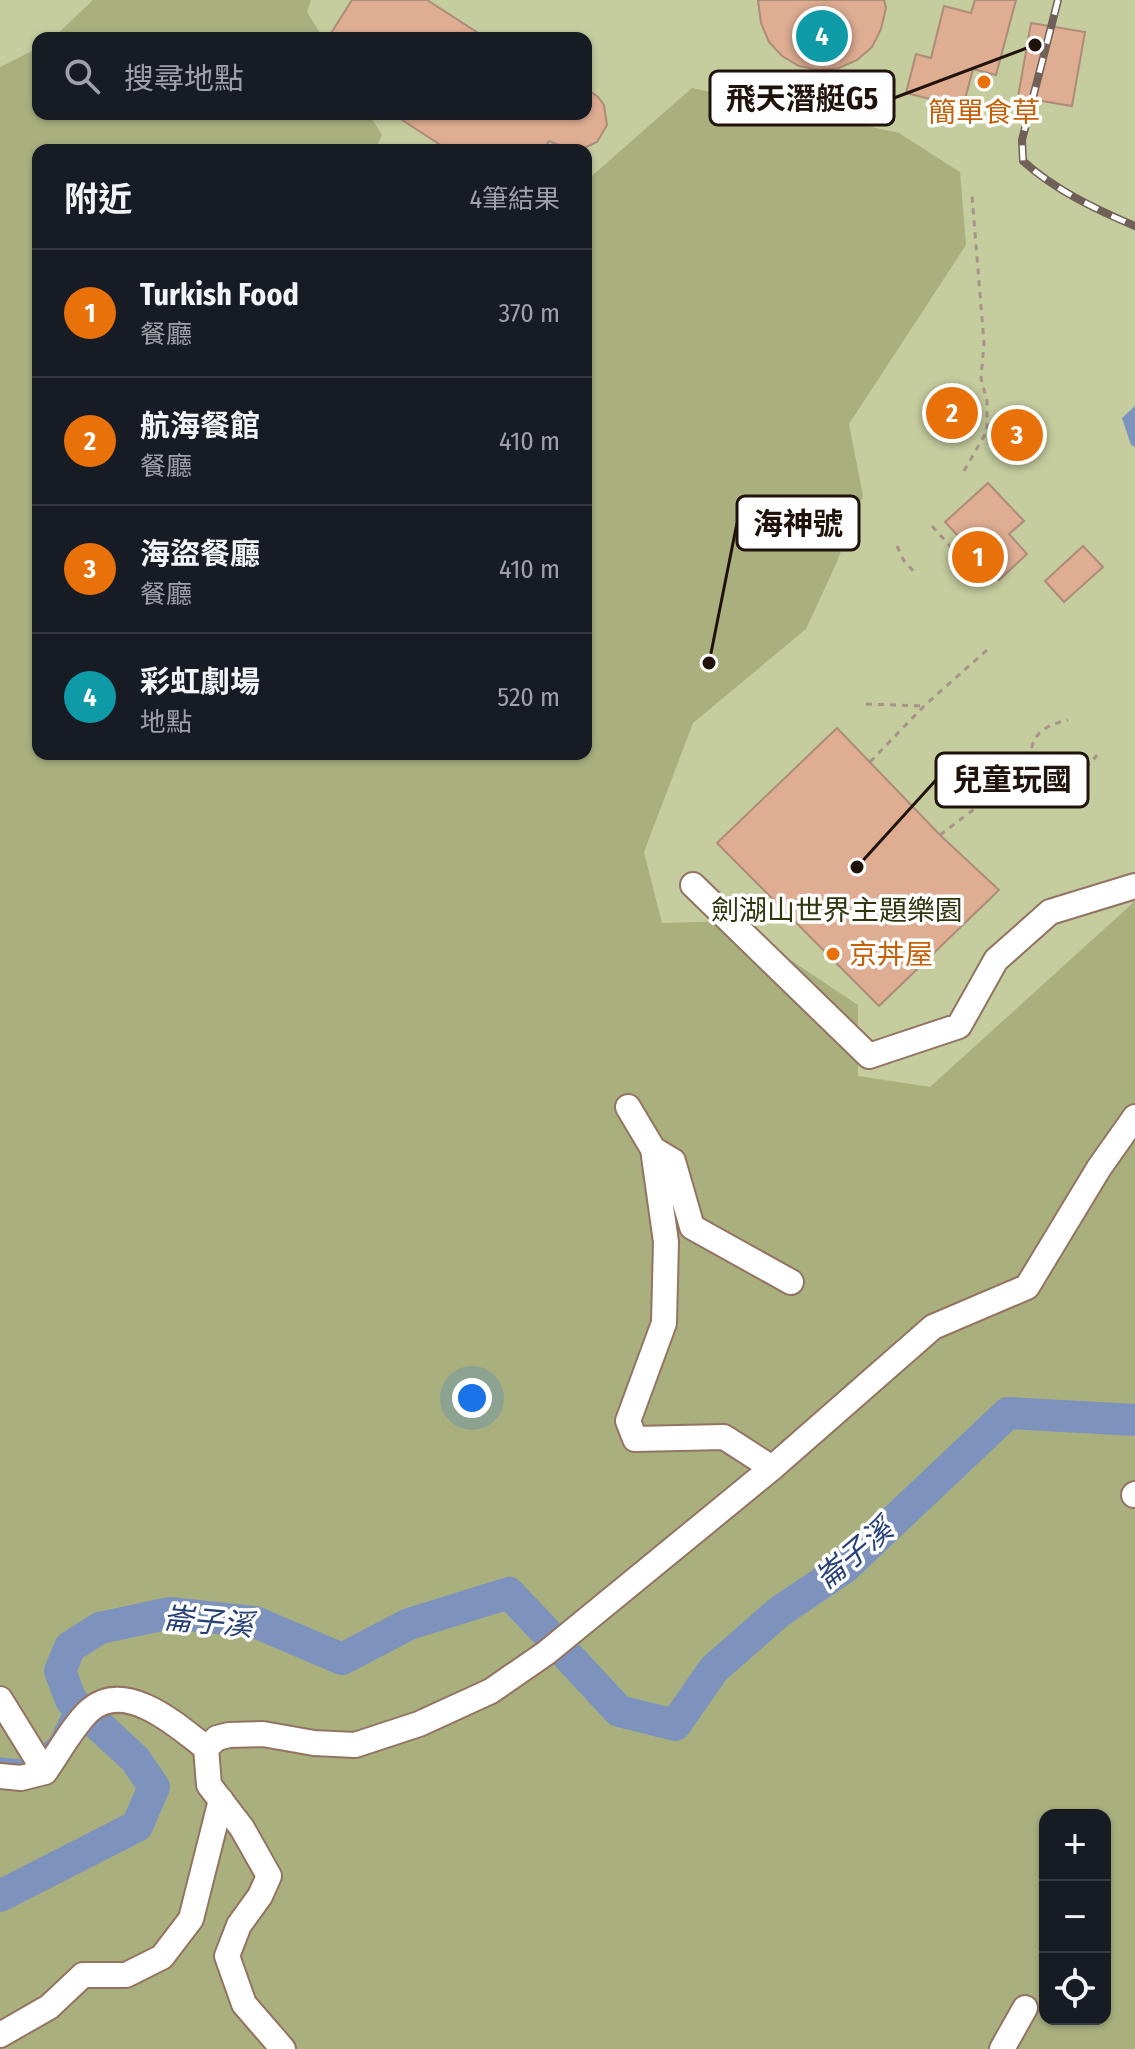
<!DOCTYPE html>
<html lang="zh-TW">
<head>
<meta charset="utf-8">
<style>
  :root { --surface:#171b24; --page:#242831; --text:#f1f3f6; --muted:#9ea1a6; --line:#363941; --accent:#9cb4c3 }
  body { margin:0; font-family:"Fira Sans Condensed","Noto Sans TC",sans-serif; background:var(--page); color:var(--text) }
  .controls { position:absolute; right:24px; bottom:24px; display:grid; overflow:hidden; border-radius:16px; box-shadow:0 2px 6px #0004 }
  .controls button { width:72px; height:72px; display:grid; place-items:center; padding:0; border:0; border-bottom:2px solid var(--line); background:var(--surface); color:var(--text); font:40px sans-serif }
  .you { position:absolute; left:472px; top:1398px; width:28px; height:28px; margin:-20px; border:6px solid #fff; border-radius:50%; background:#1a73e8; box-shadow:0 0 0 12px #1a73e833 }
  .badge { display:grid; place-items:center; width:52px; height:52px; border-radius:50%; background:var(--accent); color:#fff; font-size:26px; font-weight:700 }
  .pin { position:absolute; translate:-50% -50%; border:4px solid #fff; box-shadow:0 2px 8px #0006 }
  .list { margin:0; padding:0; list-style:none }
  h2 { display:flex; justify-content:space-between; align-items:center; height:104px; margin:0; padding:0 32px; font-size:34px }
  h2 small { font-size:26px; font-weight:400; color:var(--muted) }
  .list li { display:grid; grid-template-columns:52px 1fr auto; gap:24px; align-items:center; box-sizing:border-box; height:128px; padding:0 32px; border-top:2px solid var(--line) }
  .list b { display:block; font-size:30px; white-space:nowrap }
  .list p { margin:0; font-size:26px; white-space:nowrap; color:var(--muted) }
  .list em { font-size:26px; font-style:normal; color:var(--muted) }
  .icon { flex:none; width:44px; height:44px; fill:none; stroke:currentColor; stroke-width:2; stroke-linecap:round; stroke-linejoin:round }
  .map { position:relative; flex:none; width:1135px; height:2049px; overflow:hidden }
  .search { position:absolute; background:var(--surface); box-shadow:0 2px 6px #0004; left:32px; top:32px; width:560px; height:88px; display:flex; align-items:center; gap:20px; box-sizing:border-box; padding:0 28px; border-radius:16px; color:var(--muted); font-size:30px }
  .panel { position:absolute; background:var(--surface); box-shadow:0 2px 6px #0004; left:32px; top:144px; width:560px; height:616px; border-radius:16px }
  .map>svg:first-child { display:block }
  .green { fill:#c5cc9e; fill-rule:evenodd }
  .forest { fill:#a9b07e; fill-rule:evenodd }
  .water { fill:#7d93be }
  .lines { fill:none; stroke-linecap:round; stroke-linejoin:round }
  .stream { stroke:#7d93be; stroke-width:5 }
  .river { stroke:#7d93be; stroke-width:32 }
  .building { fill:#dead92; stroke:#ae8c7a; stroke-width:2 }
  .minor-casing { stroke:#947362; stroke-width:28 }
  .path { stroke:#a69389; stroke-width:3; stroke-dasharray:6 6; stroke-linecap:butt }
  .minor { stroke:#fff; stroke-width:24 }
  .rail-casing { stroke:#716058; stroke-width:8 }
  .rail { stroke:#fff; stroke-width:5; stroke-dasharray:15; stroke-linecap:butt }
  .food-dot { fill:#e8710a; stroke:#fff; stroke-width:3 }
  .labels { text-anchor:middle; stroke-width:7; stroke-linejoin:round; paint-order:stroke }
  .food-label { font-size:28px; fill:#c56008; stroke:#fff }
  .park-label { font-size:28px; fill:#32360e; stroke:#fff }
  .water-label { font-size:30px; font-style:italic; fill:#264178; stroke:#fff }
  .leader { fill:none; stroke:#20130c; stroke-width:3 }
  .callout-dot { fill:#20130c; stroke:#fff; stroke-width:3 }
  .callout { fill:#fff; stroke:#20130c; stroke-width:3 }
  .callout-label { font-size:30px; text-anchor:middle; font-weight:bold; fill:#20130c }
</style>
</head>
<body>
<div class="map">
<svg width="1135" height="2049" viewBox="0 0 1135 2049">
  <rect width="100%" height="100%" fill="#fce5d9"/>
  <path class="green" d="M0,0H1135V1038L762,1445L586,754V150H38L0,400ZM38,38H586V114H38Z"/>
  <path class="forest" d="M93,0H311L307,12L323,38H53Z
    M38,48V114H369L382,135L375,150H38V754H586V181L692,88L899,133L960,172L966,245L849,424L863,496L836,564L806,629L693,723L644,852L662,923L732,921L858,1005V1076L930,1087L1135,901V2049H0V67ZM1045,1815H1105V2019H1045Z"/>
  <path class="water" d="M1135,406V447L1131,445L1122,418Z"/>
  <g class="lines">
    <path class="stream" d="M40,1749L52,1740L71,1700
      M0,1760L24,1762L29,1758"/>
    <path class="river" d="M567,1655L619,1711L675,1725L714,1669L779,1612L844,1568L1008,1413L1135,1420
      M0,1896L137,1826L154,1787L135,1759L71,1700L60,1671L70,1647L100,1628L170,1613L255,1622L342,1659L409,1624L509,1593L547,1633"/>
  </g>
  <path class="building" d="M352,0H427L486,38H328Z
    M758,0H884L886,8L881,29L872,47L857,60L839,68L819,70L799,66L782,56L769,42L761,23Z
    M975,0H1016L996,75L973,69L963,107L906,93L916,54L931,58L944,6L971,13Z
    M1031,23L1085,32L1072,106L1018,97Z
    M586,88L598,97L604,105L607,125L597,142L580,150L568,149L549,141L543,150H435L439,144L393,114H586Z
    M988,483L1024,521L1009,534L1027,554L999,580L945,522Z
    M1083,546L1103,567L1064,602L1045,581Z
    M837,728L940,835L999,890L879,1006L717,843Z"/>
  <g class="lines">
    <g class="minor-casing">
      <path id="minor" d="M693,885L869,1056L959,1026L996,960L1050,912L1135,886
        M628,1107L653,1149
        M772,1468L724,1437L635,1439L628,1421L664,1323L666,1242L653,1149L673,1161L692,1227L791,1282
        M1134,1495L1135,1494
        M0,1699L45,1772C57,1755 75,1723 90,1710C126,1679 178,1726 206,1748
        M0,1776L21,1778L45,1772
        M0,2035L49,2007L83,1975H126L162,1957L191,1919L221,1800
        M283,2049L244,2004L227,1956L239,1925L260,1896L269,1876L242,1828L209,1785L206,1748L217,1738L229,1735L263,1734L314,1743L355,1745L419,1724L491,1691L546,1653L772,1468L933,1327L1027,1287L1099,1168L1135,1117
        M1002,2049L1025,2008"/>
    </g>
    <path class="path" d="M964,471L987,431V401L981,378L984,343L972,196
      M932,526L951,547
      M897,546L904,561L917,575
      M866,704L924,706
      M870,762L924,706L987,650
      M1031,766C1060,785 1076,782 1097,755
      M940,835L1031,766C1028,736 1042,726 1068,720"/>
    <use href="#minor" class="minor"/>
    <g class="rail-casing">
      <path id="rail" d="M1058,0L1022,140L1023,161C1055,190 1095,209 1135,226"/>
    </g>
    <use href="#rail" class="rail"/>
  </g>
  <g class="food-dot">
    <circle cx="984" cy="82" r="8"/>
    <circle cx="833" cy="954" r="8"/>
  </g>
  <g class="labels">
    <g class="food-label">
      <text x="984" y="122">簡單食草</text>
      <text x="849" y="964" text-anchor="start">京丼屋</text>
    </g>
    <g class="park-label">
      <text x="837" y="920">劍湖山世界主題樂園</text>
    </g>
    <g class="water-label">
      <text transform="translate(854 1554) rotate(-40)" y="10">崙子溪</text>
      <text transform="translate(208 1622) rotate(5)" y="10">崙子溪</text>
    </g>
  </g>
  <path class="leader" d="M1035 45L894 98M709 663L737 523M857 867L936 780"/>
  <g class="callout-dot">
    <circle cx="1035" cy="45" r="8"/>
    <circle cx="709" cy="663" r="8"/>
    <circle cx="857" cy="867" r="8"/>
  </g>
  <g class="callout">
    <rect x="710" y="71" width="184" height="54" rx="8"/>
    <rect x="737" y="496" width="122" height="54" rx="8"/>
    <rect x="936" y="753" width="152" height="54" rx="8"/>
  </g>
  <g class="callout-label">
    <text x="802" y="109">飛天潛艇G5</text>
    <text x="798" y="534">海神號</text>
    <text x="1012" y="790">兒童玩國</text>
  </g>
</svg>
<div class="controls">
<button>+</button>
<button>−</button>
<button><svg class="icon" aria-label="locate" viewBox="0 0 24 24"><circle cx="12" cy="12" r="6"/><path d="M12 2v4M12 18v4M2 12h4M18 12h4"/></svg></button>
</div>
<div class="you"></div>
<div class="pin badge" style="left:978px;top:557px;background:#e8710a">1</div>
<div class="pin badge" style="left:952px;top:413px;background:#e8710a">2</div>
<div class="pin badge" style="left:1017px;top:435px;background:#e8710a">3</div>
<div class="pin badge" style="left:822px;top:36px;background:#0f9aa8">4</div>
<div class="search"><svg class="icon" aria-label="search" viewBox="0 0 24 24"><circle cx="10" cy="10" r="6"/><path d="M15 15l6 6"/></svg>搜尋地點</div>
<section class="panel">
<h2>附近<small>4筆結果</small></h2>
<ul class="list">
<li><span class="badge" style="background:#e8710a">1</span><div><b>Turkish Food</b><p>餐廳</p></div><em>370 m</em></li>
<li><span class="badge" style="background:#e8710a">2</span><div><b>航海餐館</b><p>餐廳</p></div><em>410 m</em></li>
<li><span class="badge" style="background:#e8710a">3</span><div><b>海盜餐廳</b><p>餐廳</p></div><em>410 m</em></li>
<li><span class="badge" style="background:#0f9aa8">4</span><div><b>彩虹劇場</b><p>地點</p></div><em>520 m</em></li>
</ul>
</section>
</div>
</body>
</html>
